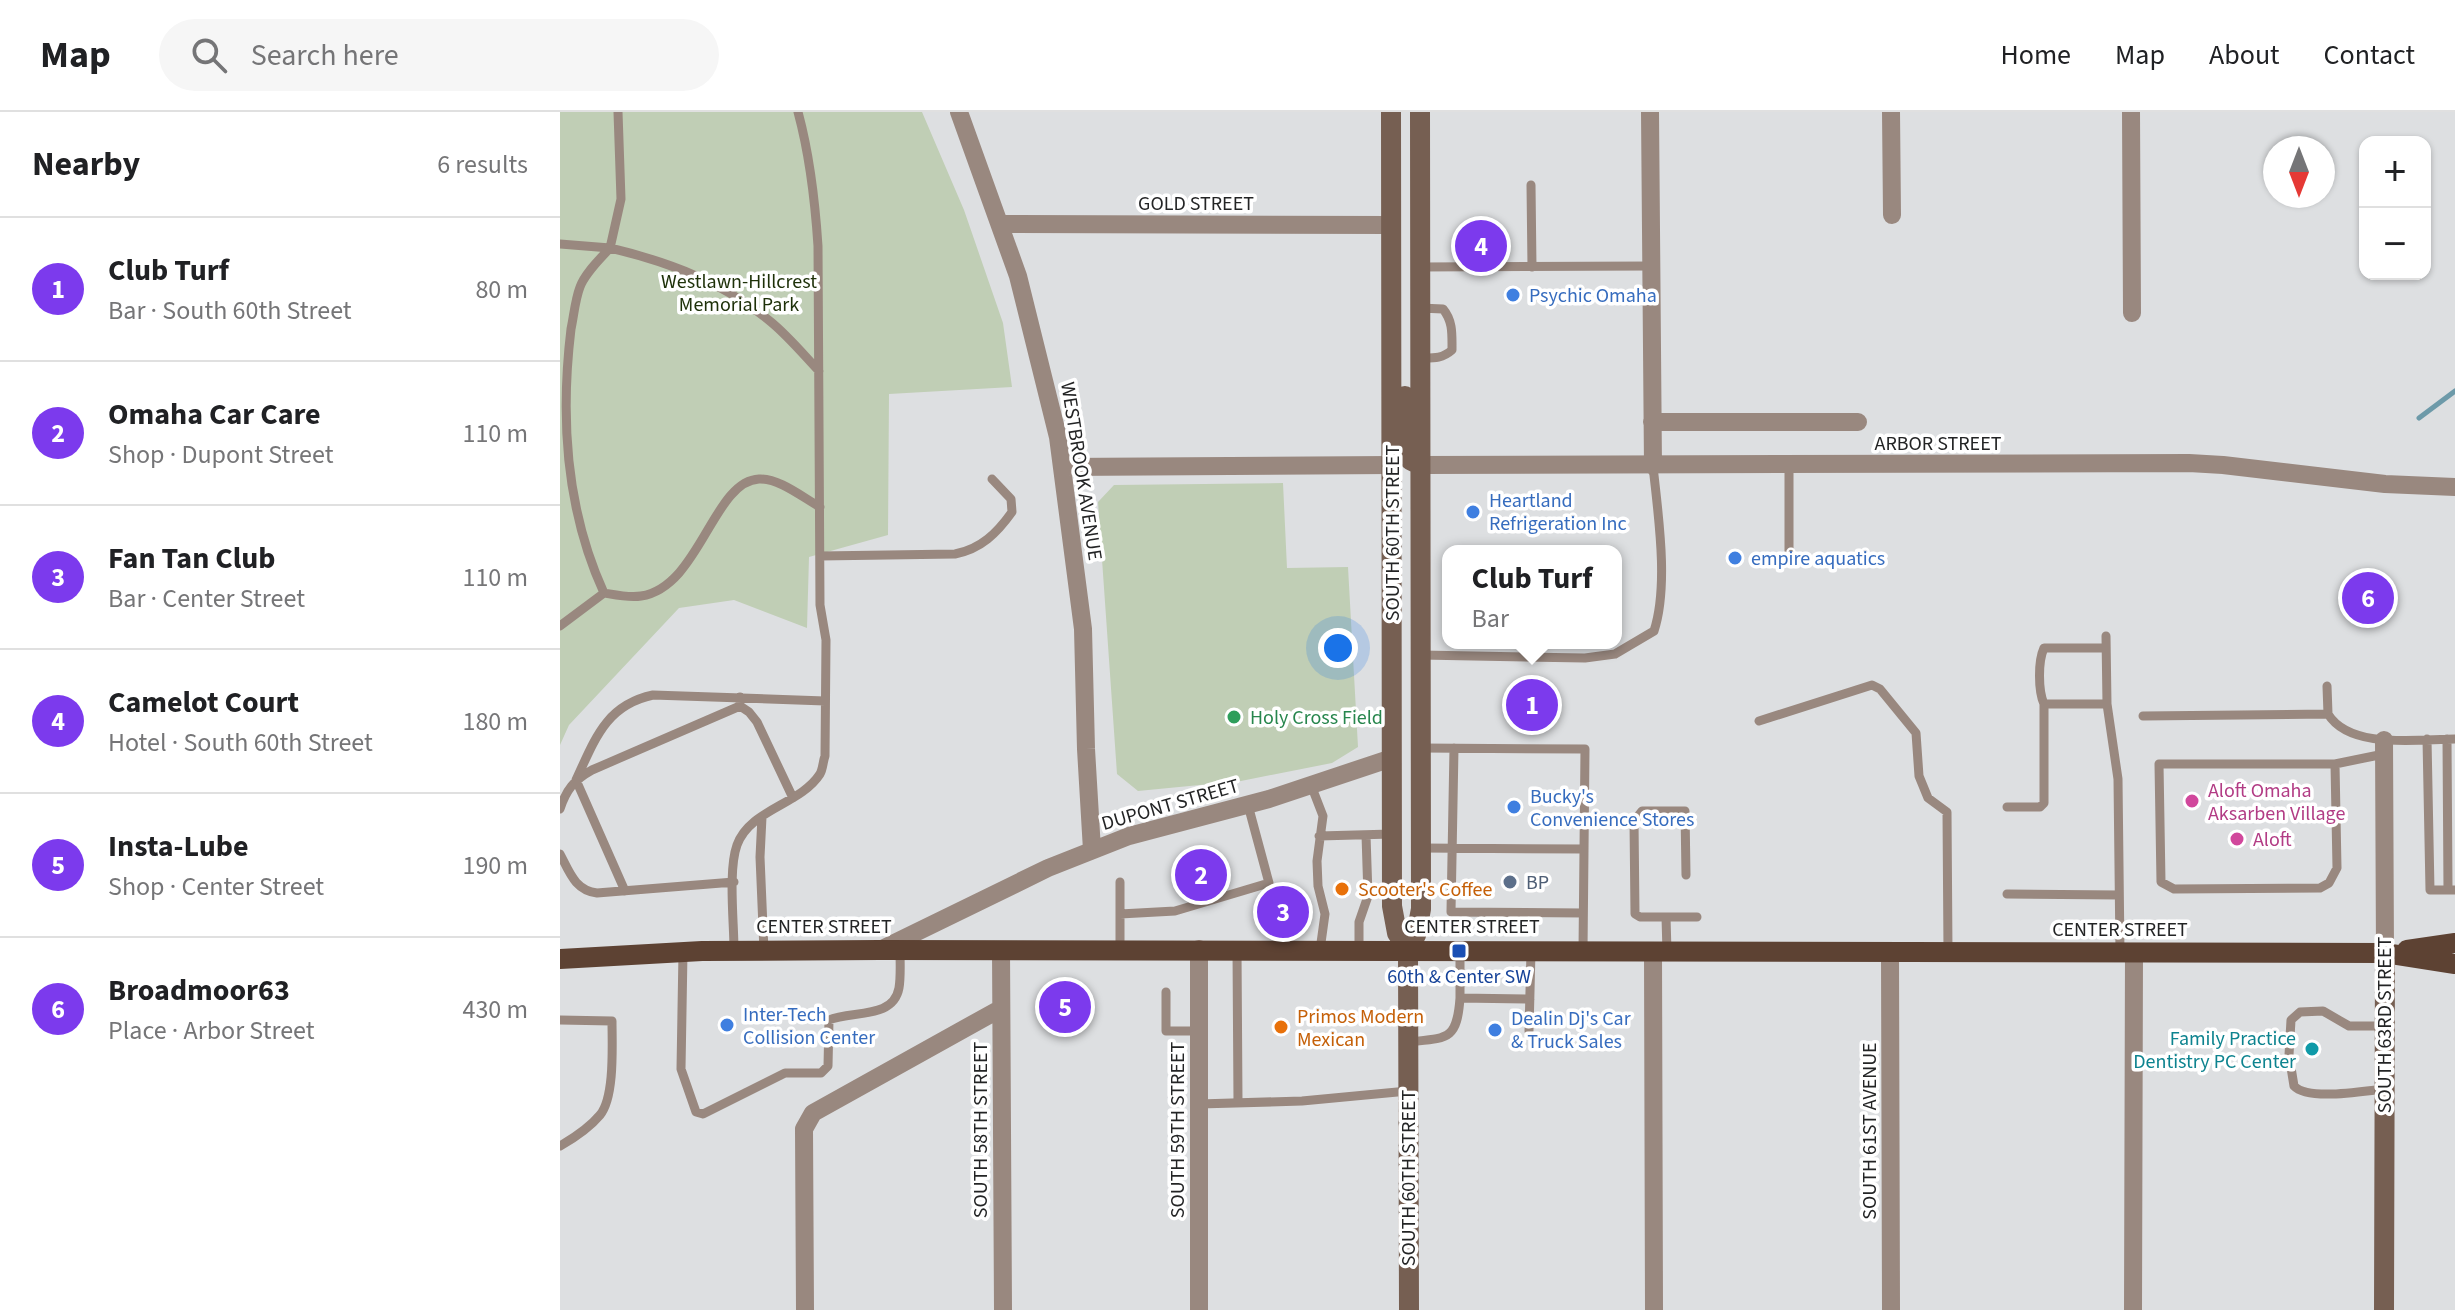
<!DOCTYPE html>
<html lang="en">
<head>
<meta charset="utf-8">
<style>
  :root { --surface:#fff; --page:#f6f6f6; --text:#202124; --muted:#757577; --line:#e0e0e0; --accent:#7c3aed }
  body { margin:0; font-family:"Source Sans 3",sans-serif; background:var(--page); color:var(--text) }
  .controls { position:absolute; right:24px; top:24px; display:grid; overflow:hidden; border-radius:16px; box-shadow:0 2px 6px #0004 }
  .controls button { width:72px; height:72px; display:grid; place-items:center; padding:0; border:0; border-bottom:2px solid var(--line); background:var(--surface); color:var(--text); font:40px sans-serif }
  .compass { position:absolute; left:1703px; top:24px; width:72px; height:72px; border-radius:50%; background:var(--surface); box-shadow:0 2px 6px #0004; rotate:180deg }
  .you { position:absolute; left:778px; top:536px; width:28px; height:28px; margin:-20px; border:6px solid #fff; border-radius:50%; background:#1a73e8; box-shadow:0 0 0 12px #1a73e833 }
  .badge { display:grid; place-items:center; width:52px; height:52px; border-radius:50%; background:var(--accent); color:#fff; font-size:26px; font-weight:700 }
  .pin { position:absolute; translate:-50% -50%; border:4px solid #fff; box-shadow:0 2px 8px #0006 }
  .popup { position:absolute; left:882px; top:433px; width:180px; height:104px; box-sizing:border-box; display:grid; place-content:center; border-radius:16px; background:var(--surface); filter:drop-shadow(0 2px 6px #0005); font-size:26px; white-space:nowrap; color:var(--muted) }
  .popup b { font-size:30px; color:var(--text) }
  .popup::after { content:''; position:absolute; left:50%; top:100%; margin-left:-16px; border:16px solid transparent; border-top-color:var(--surface) }
  .list { margin:0; padding:0; list-style:none }
  h2 { display:flex; justify-content:space-between; align-items:center; height:104px; margin:0; padding:0 32px; font-size:34px }
  h2 small { font-size:26px; font-weight:400; color:var(--muted) }
  .list li { display:grid; grid-template-columns:52px 1fr auto; gap:24px; align-items:center; box-sizing:border-box; height:144px; padding:0 32px; border-top:2px solid var(--line) }
  .list b { display:block; font-size:30px; white-space:nowrap }
  .list p { margin:0; font-size:26px; white-space:nowrap; color:var(--muted) }
  .list em { font-size:26px; font-style:normal; color:var(--muted) }
  .icon { flex:none; width:44px; height:44px; fill:none; stroke:currentColor; stroke-width:2; stroke-linecap:round; stroke-linejoin:round }
  .map { position:relative; flex:none; width:1895px; height:1198px; overflow:hidden }
  header { display:flex; align-items:center; gap:48px; box-sizing:border-box; height:112px; padding:0 40px; background:var(--surface); border-bottom:2px solid var(--line) }
  header strong { font-size:38px }
  nav { display:flex; gap:44px; margin-inline-start:auto; font-size:28px }
  .search { width:560px; height:72px; background:var(--page); display:flex; align-items:center; gap:20px; box-sizing:border-box; padding:0 28px; border-radius:44px; color:var(--muted); font-size:30px }
  main { display:flex }
  aside { flex:1; background:var(--surface) }
  .map>svg:first-child { display:block }
  .green { fill:#c0ceb5 }
  .lines { fill:none; stroke-linecap:round; stroke-linejoin:round }
  .stream { stroke:#6d9aa9; stroke-width:5 }
  .lane { stroke:#99887f; stroke-width:9 }
  .street { stroke:#99887f; stroke-width:18 }
  .secondary { stroke:#765f52; stroke-width:20 }
  .primary { stroke:#5d4233; stroke-width:20 }
  .shop-dot { fill:#3f7fe0; stroke:#fff; stroke-width:3 }
  .leisure-dot { fill:#2e9e5b; stroke:#fff; stroke-width:3 }
  .hotel-dot { fill:#d1479c; stroke:#fff; stroke-width:3 }
  .service-dot { fill:#5c6f8a; stroke:#fff; stroke-width:3 }
  .food-dot { fill:#e8710a; stroke:#fff; stroke-width:3 }
  .transit-dot { fill:#1a4fb4; stroke:#fff; stroke-width:3 }
  .culture-dot { fill:#0f9aa8; stroke:#fff; stroke-width:3 }
  .labels { text-anchor:middle; stroke-width:7; stroke-linejoin:round; paint-order:stroke }
  .street-label { font-size:20px; fill:#232425; stroke:#fff }
  .park-label { font-size:20px; fill:#1d3008; stroke:#fff }
  .shop-label { font-size:20px; fill:#366cbe; stroke:#fff; text-anchor:start }
  .leisure-label { font-size:20px; fill:#27864d; stroke:#fff; text-anchor:start }
  .hotel-label { font-size:20px; fill:#b23c85; stroke:#fff; text-anchor:start }
  .service-label { font-size:20px; fill:#4e5e75; stroke:#fff; text-anchor:start }
  .food-label { font-size:20px; fill:#c56008; stroke:#fff; text-anchor:start }
  .transit-label { font-size:20px; fill:#164399; stroke:#fff }
  .culture-label { font-size:20px; fill:#0d838f; stroke:#fff; text-anchor:end }
</style>
</head>
<body>
<header>
<strong>Map</strong>
<div class="search"><svg class="icon" aria-label="search" viewBox="0 0 24 24"><circle cx="10" cy="10" r="6"/><path d="M15 15l6 6"/></svg>Search here</div>
<nav><a>Home</a><a>Map</a><a>About</a><a>Contact</a></nav>
</header>
<main>
<aside>
<h2>Nearby<small>6 results</small></h2>
<ul class="list">
<li><span class="badge">1</span><div><b>Club Turf</b><p>Bar · South 60th Street</p></div><em>80 m</em></li>
<li><span class="badge">2</span><div><b>Omaha Car Care</b><p>Shop · Dupont Street</p></div><em>110 m</em></li>
<li><span class="badge">3</span><div><b>Fan Tan Club</b><p>Bar · Center Street</p></div><em>110 m</em></li>
<li><span class="badge">4</span><div><b>Camelot Court</b><p>Hotel · South 60th Street</p></div><em>180 m</em></li>
<li><span class="badge">5</span><div><b>Insta-Lube</b><p>Shop · Center Street</p></div><em>190 m</em></li>
<li><span class="badge">6</span><div><b>Broadmoor63</b><p>Place · Arbor Street</p></div><em>430 m</em></li>
</ul>
</aside>
<div class="map">
<svg width="1895" height="1198" viewBox="0 0 1895 1198">
  <rect width="100%" height="100%" fill="#dddfe1"/>
  <path class="green" d="M0,0H362L404,98L443,211L452,275L329,282L328,423L249,445L247,516L174,488L119,496L9,613L0,633Z
    M723,371L727,456L788,455L798,635L772,651L681,669L578,679L557,662L538,390L554,373Z"/>
  <g class="lines">
    <path class="stream" d="M1859,306L1895,279"/>
    <path class="lane" d="M971,73L972,155
      M0,132L50,136L61,87L58,0
      M860,155L1091,154
      M860,196L883,197C893,209 892,222 892,238C882,247 873,246 860,246
      M259,259C243,242 228,224 211,210C163,170 109,150 50,136C40,147 25,161 20,175C15,188 14,203 11,217C0,308 6,398 44,481C56,483 69,486 81,484C140,475 153,369 199,367C219,366 242,385 260,395
      M1229,353V449
      M260,444L395,442C421,437 437,421 452,400L451,387L432,367
      M0,514L44,481
      M1546,524L1547,592L1558,667L1560,841
      M861,543L1025,546L1055,542L1094,519C1109,473 1098,402 1093,354
      M1767,574L1768,602
      M1484,592H1547
      M180,594L189,600L197,610L233,686
      M1583,604L1768,602C1790,638 1859,627 1895,627
      M1199,609L1312,573L1320,577L1356,621L1359,664L1368,686L1387,700L1388,840
      M1867,627L1870,778H1895
      M1887,627L1888,778
      M861,636L1025,637L1023,839
      M894,636L891,800L1023,801
      M1775,652L1777,756L1769,771L1760,776L1614,777L1601,770L1599,652H1775L1824,642
      M751,673L763,704L757,749L758,774L765,802L760,838
      M1447,695H1480L1484,691V592C1478,578 1478,549 1484,536H1546
      M0,697C6,678 14,668 32,658L180,594V585
      M202,705L200,745L204,839
      M759,724L832,722
      M861,736L1024,737
      M0,742C10,761 15,778 37,781L174,770
      M65,779L16,668C35,627 46,593 93,583L265,589
      M1447,782L1559,783
      M560,802L615,799L709,771L688,693
      M1106,805H1137
      M174,838C174,810 168,758 177,733C190,697 240,693 260,662C263,657 263,649 265,644L266,528L260,493L258,134C255,88 250,44 238,0
      M560,838V770
      M677,838L678,990
      M799,838V810L808,784L806,723
      M123,840L121,957L136,1000L143,1002L225,961H261L268,954L269,908C291,898 333,908 339,876C341,864 340,850 340,838
      M1107,840L1106,805H1080L1075,802L1074,709L1082,699H1125L1126,763
      M606,880V919H639
      M900,886V838
      M0,908L52,909C52,932 55,985 40,1003C30,1015 14,1026 0,1034
      M1824,914H1789L1763,899L1740,900L1731,908L1729,943L1734,974C1748,989 1803,979 1824,977
      M969,919L971,839
      M848,930C887,926 897,929 900,886L970,887
      M639,992L742,989L848,979"/>
    <path class="street" d="M399,0L458,164L498,325L523,517L526,637L532,738
      M1090,0L1093,354
      M1331,0L1332,103
      M1571,0L1572,201
      M441,112L832,113
      M1092,310H1298
      M860,353L1629,351L1663,353L1825,372L1895,375
      M503,355L831,353
      M1824,628L1825,841
      M639,837V1198
      M320,838L488,756L569,724L709,687L832,646
      M441,838L443,1198
      M1093,840L1094,1198
      M1330,840L1331,1198
      M245,1198L244,1017L253,1001L440,897
      M1573,1198L1574,841"/>
    <path class="secondary" d="M831,0L832,794L837,821L848,838
      M845,284L846,341L850,348L860,353
      M849,1198L848,838L856,823L861,797L860,0
      M1824,1198L1825,841"/>
    <path class="primary" d="M1847,838L1895,831
      M0,847L142,839L320,838L1825,841L1895,852"/>
  </g>
  <g class="shop-dot">
    <circle cx="953" cy="183" r="8"/>
    <circle cx="913" cy="400" r="8"/>
    <circle cx="1175" cy="446" r="8"/>
    <circle cx="954" cy="695" r="8"/>
    <circle cx="167" cy="913" r="8"/>
    <circle cx="935" cy="918" r="8"/>
  </g>
  <circle class="leisure-dot" cx="674" cy="605" r="8"/>
  <g class="hotel-dot">
    <circle cx="1632" cy="689" r="8"/>
    <circle cx="1677" cy="727" r="8"/>
  </g>
  <circle class="service-dot" cx="950" cy="770" r="8"/>
  <g class="food-dot">
    <circle cx="782" cy="777" r="8"/>
    <circle cx="721" cy="915" r="8"/>
  </g>
  <rect class="transit-dot" x="891" y="831" width="16" height="16" rx="4"/>
  <circle class="culture-dot" cx="1752" cy="937" r="8"/>
  <g class="labels">
    <g class="street-label">
      <text x="636" y="98">GOLD STREET</text>
      <text x="1378" y="338">ARBOR STREET</text>
      <text transform="translate(522 359) rotate(81)" y="7">WESTBROOK AVENUE</text>
      <text transform="translate(832 421) rotate(-90)" y="7">SOUTH 60TH STREET</text>
      <text transform="translate(610 692) rotate(-16)" y="7">DUPONT STREET</text>
      <text x="264" y="821">CENTER STREET</text>
      <text x="912" y="821">CENTER STREET</text>
      <text x="1560" y="824">CENTER STREET</text>
      <text transform="translate(1824 913) rotate(-90)" y="7">SOUTH 63RD STREET</text>
      <text transform="translate(420 1018) rotate(-90)" y="7">SOUTH 58TH STREET</text>
      <text transform="translate(617 1018) rotate(-90)" y="7">SOUTH 59TH STREET</text>
      <text transform="translate(1309 1019) rotate(-90)" y="7">SOUTH 61ST AVENUE</text>
      <text transform="translate(848 1066) rotate(-90)" y="7">SOUTH 60TH STREET</text>
    </g>
    <g class="park-label">
      <text x="179" y="176">Westlawn-Hillcrest<tspan x="179" dy="23">Memorial Park</tspan></text>
    </g>
    <g class="shop-label">
      <text x="969" y="190">Psychic Omaha</text>
      <text x="929" y="395">Heartland<tspan x="929" dy="23">Refrigeration Inc</tspan></text>
      <text x="1191" y="453">empire aquatics</text>
      <text x="970" y="691">Bucky's<tspan x="970" dy="23">Convenience Stores</tspan></text>
      <text x="183" y="909">Inter-Tech<tspan x="183" dy="23">Collision Center</tspan></text>
      <text x="951" y="913">Dealin Dj's Car<tspan x="951" dy="23">&amp; Truck Sales</tspan></text>
    </g>
    <g class="leisure-label">
      <text x="690" y="612">Holy Cross Field</text>
    </g>
    <g class="hotel-label">
      <text x="1648" y="685">Aloft Omaha<tspan x="1648" dy="23">Aksarben Village</tspan></text>
      <text x="1693" y="734">Aloft</text>
    </g>
    <g class="service-label">
      <text x="966" y="777">BP</text>
    </g>
    <g class="food-label">
      <text x="798" y="784">Scooter's Coffee</text>
      <text x="737" y="911">Primos Modern<tspan x="737" dy="23">Mexican</tspan></text>
    </g>
    <g class="transit-label">
      <text x="899" y="871">60th &amp; Center SW</text>
    </g>
    <g class="culture-label">
      <text x="1736" y="933">Family Practice<tspan x="1736" dy="23">Dentistry PC Center</tspan></text>
    </g>
  </g>
</svg>
<div class="controls">
<button>+</button>
<button>−</button>
</div>
<svg class="compass" viewBox="-18 -18 36 36"><path d="M0-13l5 13h-10z" fill="#e53935"/><path d="M0 13l5-13h-10z" fill="#757577"/></svg>
<div class="you"></div>
<div class="pin badge" style="left:972px;top:593px">1</div>
<div class="popup"><b>Club Turf</b>Bar</div>
<div class="pin badge" style="left:641px;top:763px">2</div>
<div class="pin badge" style="left:723px;top:800px">3</div>
<div class="pin badge" style="left:921px;top:134px">4</div>
<div class="pin badge" style="left:505px;top:895px">5</div>
<div class="pin badge" style="left:1808px;top:486px">6</div>
</div>
</main>
</body>
</html>
